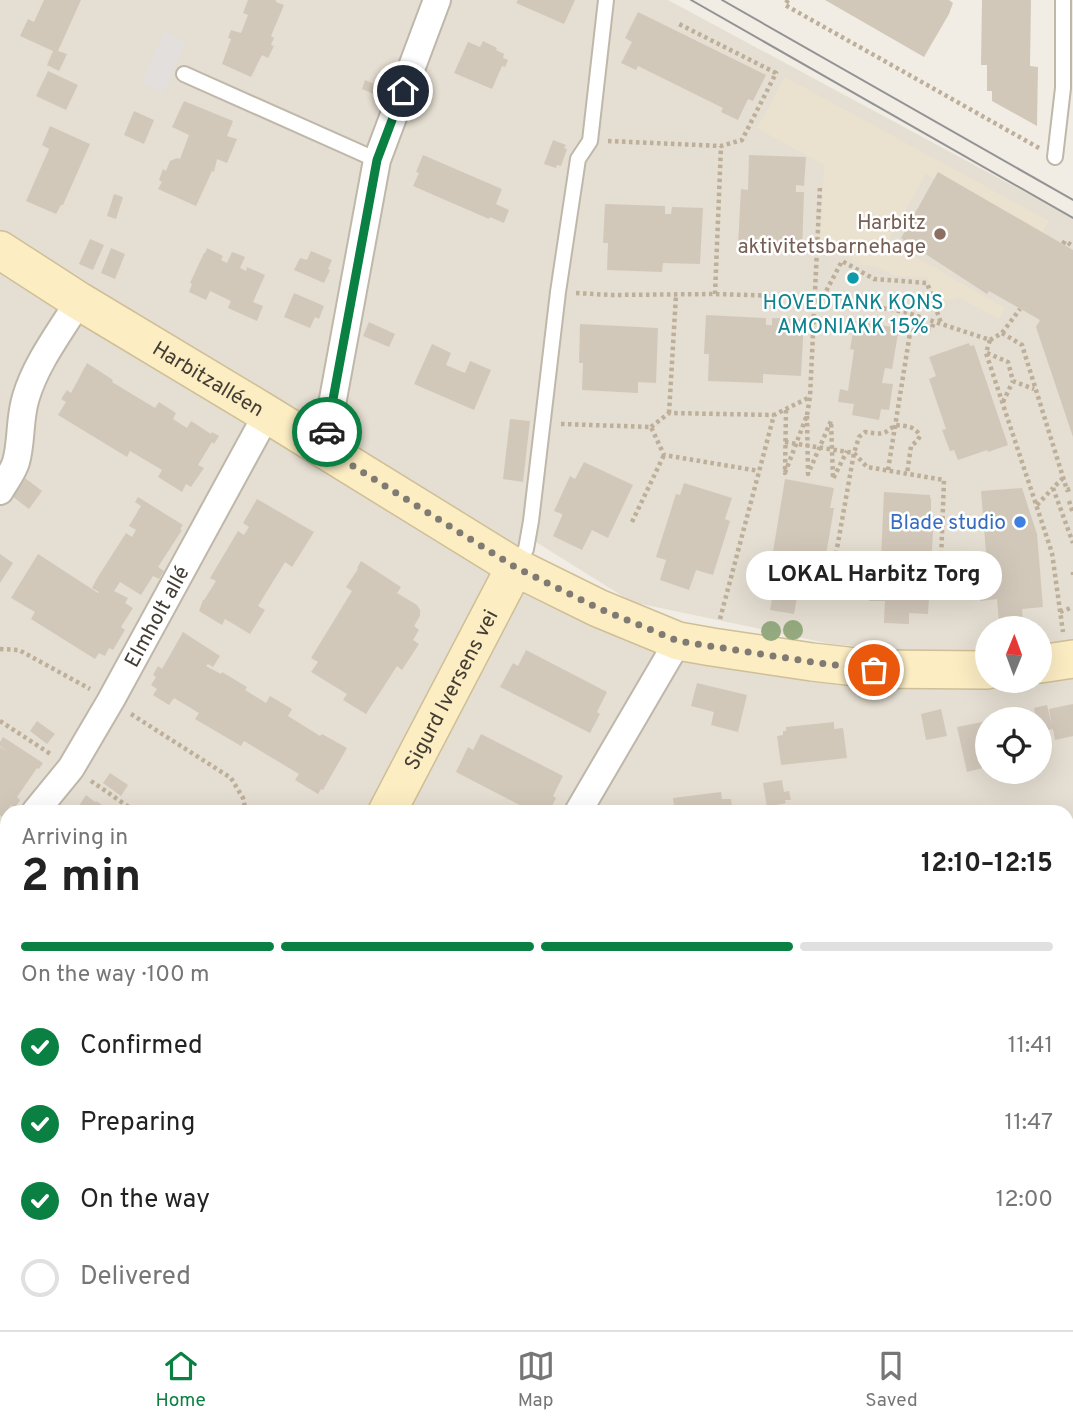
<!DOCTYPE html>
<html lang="en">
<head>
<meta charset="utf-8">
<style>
	:root { --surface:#fff; --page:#f6f6f6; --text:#222; --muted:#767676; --line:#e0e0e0; --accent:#0b8043 }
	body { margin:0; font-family:Overpass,sans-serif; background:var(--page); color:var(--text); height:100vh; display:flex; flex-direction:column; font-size:26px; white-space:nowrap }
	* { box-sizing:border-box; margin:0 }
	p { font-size:23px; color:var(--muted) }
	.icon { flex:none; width:38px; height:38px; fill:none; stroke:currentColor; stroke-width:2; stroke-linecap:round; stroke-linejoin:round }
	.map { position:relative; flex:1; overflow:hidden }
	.drawer { position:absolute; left:0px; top:805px; width:1074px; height:525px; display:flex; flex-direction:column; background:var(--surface); border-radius:21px 21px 0 0; box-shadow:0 7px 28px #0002 }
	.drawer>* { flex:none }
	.needle { width:46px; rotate:1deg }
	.fabs { position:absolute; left:975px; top:616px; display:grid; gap:14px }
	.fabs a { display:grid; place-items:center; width:77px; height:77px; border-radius:50%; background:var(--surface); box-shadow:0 7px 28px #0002; font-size:35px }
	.pin { position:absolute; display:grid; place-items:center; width:60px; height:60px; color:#fff; margin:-30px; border:4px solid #fff; border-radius:50%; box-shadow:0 2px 7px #0007 }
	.courier { position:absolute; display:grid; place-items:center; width:70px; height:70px; margin:-35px; border:5px solid #0b8043; border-radius:50%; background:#fff; color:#222; box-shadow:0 2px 9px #0007 }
	.bubble { position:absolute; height:49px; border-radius:24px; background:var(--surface); box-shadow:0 7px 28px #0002; font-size:23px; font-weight:700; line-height:49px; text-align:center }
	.summary em { font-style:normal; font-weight:700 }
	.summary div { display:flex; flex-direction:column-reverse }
	.summary { display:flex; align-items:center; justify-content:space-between; height:119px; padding:0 21px }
	h1 { font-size:46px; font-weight:700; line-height:52px }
	.bar { display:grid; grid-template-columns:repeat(4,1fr); gap:10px 7px; align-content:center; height:84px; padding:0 21px }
	.bar i { height:9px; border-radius:5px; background:var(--line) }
	.bar .current { background:var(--accent) }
	.bar p { grid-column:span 4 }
	ol { padding:0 21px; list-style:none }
	li { display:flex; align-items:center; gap:21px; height:77px }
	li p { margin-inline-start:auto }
	li .icon { padding:7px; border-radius:50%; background:var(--accent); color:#fff; stroke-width:4 }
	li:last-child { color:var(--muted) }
	li i { width:38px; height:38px; border:4px solid var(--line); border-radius:50% }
	.dock { display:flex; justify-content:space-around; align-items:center; height:98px; border-top:2px solid var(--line); background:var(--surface); font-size:19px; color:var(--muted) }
	.dock a { display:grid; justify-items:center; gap:4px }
	.dock .current { color:var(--accent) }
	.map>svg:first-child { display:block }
</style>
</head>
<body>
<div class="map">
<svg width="1073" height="1330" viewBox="0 0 1073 1330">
	<rect width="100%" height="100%" fill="#f1ede4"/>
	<path fill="#e5ded2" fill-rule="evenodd" d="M0,0H668L1073,218V640L1040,646V628H987V655L980,656L831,644L632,602L528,537L515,567L676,650L987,681H1040L1073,660V967H1068V812H7V1241L0,1248ZM987,719H1040V772H987Z
		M1073,1151V1330H689L717,1323H1068V1153Z"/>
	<path fill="#eae1ce" d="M785,77L1049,221L1039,238L926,174L888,241L1005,308L999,319L958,297L948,301L937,300L928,278L897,276L877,267L861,265L820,238L824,165L757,128Z"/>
	<path fill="#cde4ae" d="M436,1323H717L689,1330H422Z"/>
	<path fill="#e2dfdc" d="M164,32L186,41L164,93L141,83Z"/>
	<path fill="#d2c8ba" d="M44,0H81L58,51L67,54L59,71L47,65L53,51L20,36L28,19L34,22Z
		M248,0H276V2L284,5L271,36L274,38L271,45L274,46L268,58L262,55L251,77L222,64L231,39L228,38L231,30L241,33L248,15L243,13Z
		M518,0H575L564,24L516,3Z
		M825,0H949L953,3L949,14L924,57Z
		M982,0H1031L1030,66L1038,67L1037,126L992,101V91H987V65H981Z
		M638,12L766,75L753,101L748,99L738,120L721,112L723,108L638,66L636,70L621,63L632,42L625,38Z
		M483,41L497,48L496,50L504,54L503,58L508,60L505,67L502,66L492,89L454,73L468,42L480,47Z
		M48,71L78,85L66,110L36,96Z
		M365,80L384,88L381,97L362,89Z
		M184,101L233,121L227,136L237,139L227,163L217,159L214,172L212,171L196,206L158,189L162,182L159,180L163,169L166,171L170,161L177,158L180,159L189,135L172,127Z
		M134,111L154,120L144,144L124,135Z
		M50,126L90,144L63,205H61L56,214L26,201L49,149L42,145Z
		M553,140L566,145L564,148L567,149L561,166L557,165L556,168L544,164Z
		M423,155L502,189L496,204L509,210L504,223L490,217L489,219L413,186L419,173L416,172Z
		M749,155L806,157L804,186L796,185V192H804L802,252L763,250V246L738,245L741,189L748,190Z
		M938,172L1073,250V437L1036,327L1040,320L989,291L987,294L901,238Z
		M114,194L123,197L116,219L107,216Z
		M605,204L665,206V214H671L672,207L703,208L700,264L663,263L662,272L607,270L608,243H603Z
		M90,239L104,245L93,270L79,264Z
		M111,248L125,254L115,279L101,273Z
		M207,248L223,256L221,260L227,263L232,252L238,254L245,257L240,268L246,271L247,267L265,275L253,302L263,306L257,321L228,308L231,301L210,291L206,300L189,292L192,284L190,283L204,253H205Z
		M311,251L332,260L328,269L330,270L324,283L294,270L300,258L307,260Z
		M294,293L324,306L319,319L315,317L310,328L284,317Z
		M706,315L766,318V325H772V318L804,319L801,376L763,374V383L708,381L709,354H704Z
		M855,321L899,328L892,369L885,368L882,383L893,384L889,410L881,409L879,420L852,415L854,404L838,402L840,389L848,391L854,350L850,349Z
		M369,322L395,334L389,347L363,336Z
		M580,324L658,328L656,383L638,382V393L582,390L583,363H579Z
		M969,343L970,346L974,345L1008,445L988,452L987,450L958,460L954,450L950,451L942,430L946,429L929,379L936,376L929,357Z
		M432,344L451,353L446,365L465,373L470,361L491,370L474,410L414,384Z
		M87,363L113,380L112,382L155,408L159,402L176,413L173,419L187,428L191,421L211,434L212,432L219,436L214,444L212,442L198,465L204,468L191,487L186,484L182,492L158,477L162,470L130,451L127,457L58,415L66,402L61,399L67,390L71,393Z
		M510,419L530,421L523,482L503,479Z
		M584,462L633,485L608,538L592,530L582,550L553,536L562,516V514L554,511L570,476L575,479Z
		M25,478L42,491L29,509L12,496L17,482L20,484Z
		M785,479L834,488L830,508H834L819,596L798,592L794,614L770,610L774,588L763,586L767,563L771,564Z
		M684,483L732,498L725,519L730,521L713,575L696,570L689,590L660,580L666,560L656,557L676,494L680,495Z
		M1022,488L1037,534L1043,607L1022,609L1023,620L999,622L997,599L980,601L979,579L988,577L981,491Z
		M884,492L930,495V498H931V516H934L928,614L909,613V624L884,623L885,601H869L870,590H875V578L880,579Z
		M138,497L183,525L180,529L182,530L158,567L164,571L159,579L153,576L141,595L120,582L114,591L128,598L125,603L133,608L121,627L125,630L113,650L109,648L105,656L99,653L95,659L31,619L35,612L11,598L38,554L98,593L99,592L92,588L96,580L126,533L132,537L136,530L129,526L141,506L135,502Z
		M257,499L314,532L292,567L285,562L258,606L265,610L250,634L225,619L222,625L199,611L203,600H204L216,581L210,578L238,531L244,535L249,527L243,523Z
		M0,554L13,563L0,583Z
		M361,561L401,587L397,593L417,605L420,610V616L414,626L419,630L413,640L419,644L402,670L397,666L366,714L343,700L347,694L311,672L318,662L311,658L352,591L346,587L358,569L357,568Z
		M183,632L220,656L213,667L208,664L206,666L221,674L222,672L247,687L245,690L266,703L270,696L292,709L288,716L320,736L322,734L347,748L323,790L321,789L318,794L295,780L299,774L244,741L241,746L195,719L199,713L174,698L169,705L153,695L157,689L151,685L156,677L153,675L158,666L162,669Z
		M526,650L607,692L597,712L600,714L590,733L500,687L513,663L518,666Z
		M697,683L747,695L738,732L711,725L714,712L691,706Z
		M1073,704V736L1055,740L1053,729L1040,732V719H1036L1034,708L1047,705L1052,726L1049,709Z
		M941,709L947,736L926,740L921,714Z
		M1018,714L1019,719H1000V718Z
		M37,721L55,734L47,744L30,731Z
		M987,721V767L967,772L957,727Z
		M834,722V729L843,728L847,758L781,765L777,736L783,735V731H786V727Z
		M481,734L563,776L553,796L556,798L549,812H533L456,772L468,747L473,750Z
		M3,737L43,763L39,769L37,768L17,797L20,800L15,808L11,805L2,817L0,815V747L7,751L0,746V742Z
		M110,773L128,785L121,796L103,783Z
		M782,780L784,792L789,791L791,800H785L786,803L767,807L763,783Z
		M721,792L722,799H731L733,812H666L665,806L674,805L673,798Z
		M86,795L95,802L96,801L113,812H75Z
		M861,805V812H838V806Z
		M802,807L803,812H780V809Z
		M1073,890V935L1068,932V901Z
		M7,892V949L0,942V900Z
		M0,954L7,961L6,975L7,976V1053L0,1047Z
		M7,1140V1202L0,1197V1148Z
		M1073,1187V1245L1068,1242V1197Z
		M1068,1274L1073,1275V1286L1068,1296Z
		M776,1323H842L843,1326L827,1328L826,1330H775Z
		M875,1323H895L891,1330H887Z
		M994,1323H1041L1037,1330H990Z"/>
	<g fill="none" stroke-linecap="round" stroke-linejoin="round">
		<defs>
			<path id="lane" d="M184,74L377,160
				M1055,157L1063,88V0
				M516,565L526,549L531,521L558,292L578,159L590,141L606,0
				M1068,1011L1073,1010
				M31,1330L39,1323"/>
			<g id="street">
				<path d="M324,448L377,160L437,0"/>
				<path d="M0,491C5,482 13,472 16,462C22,441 19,419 26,397C36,363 60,332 79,301"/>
				<path id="s1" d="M35,812L71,768L111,700L267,414"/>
				<path d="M578,812L678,641"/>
				<path d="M0,853L7,845"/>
				<path d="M1070,1330L1073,1325"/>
			</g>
			<g id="secondary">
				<path id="s2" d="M0,250L79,301L267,414L515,567L598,608L678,641L712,647L812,662L874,669L987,670"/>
				<path d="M1040,664L1073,659"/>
				<path id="s3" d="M387,812L515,567"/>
				<path d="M0,1286L7,1279"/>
			</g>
		</defs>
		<use href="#lane" stroke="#bfb7aa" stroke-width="18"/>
		<use href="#street" stroke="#bfb7aa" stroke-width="30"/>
		<use href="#secondary" stroke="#cfbf96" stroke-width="40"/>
		<path stroke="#bdaf99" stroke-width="4.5" stroke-dasharray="3.5 3.5" stroke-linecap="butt" d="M788,0L785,5L1039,148
			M608,141L721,146L742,140L776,73L677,23
			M1063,244L1065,241L1073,246
			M576,293L611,295L715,294L815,297L905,312L990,340L986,353L1052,553L1063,632
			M715,294L721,146
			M823,297L842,261L874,279L927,283L941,323
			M1002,333L1022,345L1067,490L1073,488
			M990,340L1002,333L1020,309
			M987,353L1008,362L1013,381L1034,389
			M1003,402L1013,381
			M786,410L785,473L807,415L808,474L831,421L833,479L847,451
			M669,413L676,295
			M807,415L810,397L820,186
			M561,424L651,427L664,455L759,471
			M651,427L669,413L774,415
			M785,442L854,453L867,467L944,480L941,560
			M888,470L911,327L931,330L934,322
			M1063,478L1053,488L1073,543
			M1069,501L1073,513
			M1037,505L1053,488
			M632,522L664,455
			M836,554L854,453L859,437L865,432C880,434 883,436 895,425C906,426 915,426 920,436L917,441L911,446L907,474
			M1073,572V575
			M1060,612L1073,607
			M720,619L774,415L810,397
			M0,649L19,650L90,689
			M131,714L231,778L243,798L246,812
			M0,721L52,755
			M91,781L136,812
			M0,1094L7,1101
			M0,1119L7,1111"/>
		<use href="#lane" stroke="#fff" stroke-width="14"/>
		<use href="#street" stroke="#fff" stroke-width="26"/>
		<use href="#secondary" stroke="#fcedc3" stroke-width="37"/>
		<path stroke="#939393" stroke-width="2" d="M691,0L1073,218
			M722,0L1073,200"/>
		<path stroke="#939393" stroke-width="5" stroke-dasharray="9 9" stroke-linecap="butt" d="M1068,1063H1073
			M1068,1081H1073
			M1068,1119L1073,1118
			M165,1330L177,1323
			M200,1330L213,1323
			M352,1330L365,1323"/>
	</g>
	<g fill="#94a97e">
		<circle cx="793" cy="630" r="10"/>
		<circle cx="771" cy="631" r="10"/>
	</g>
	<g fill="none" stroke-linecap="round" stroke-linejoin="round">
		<path stroke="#807b72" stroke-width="7" stroke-dasharray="0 12.6" d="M327,432L324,448L515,567L598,608L678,641L812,662L874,670"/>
		<path stroke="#0b8043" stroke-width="9" d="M327,432L377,160L403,91"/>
	</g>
	<circle fill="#8d6e63" stroke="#fff" stroke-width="2.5" cx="940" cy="234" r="7"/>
	<circle fill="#0f9aa8" stroke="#fff" stroke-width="2.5" cx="853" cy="278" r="7"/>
	<circle fill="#3f7fe0" stroke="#fff" stroke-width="2.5" cx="1020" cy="522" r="7"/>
	<g text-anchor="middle" stroke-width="5" stroke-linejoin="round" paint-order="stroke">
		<g font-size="21" fill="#785e54" stroke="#fff" text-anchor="end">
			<text x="926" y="229">Harbitz<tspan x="926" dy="24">aktivitetsbarnehage</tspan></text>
		</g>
		<g font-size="21" fill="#0d838f" stroke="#fff">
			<text x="853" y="309">HOVEDTANK KONS<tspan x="853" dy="24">AMONIAKK 15%</tspan></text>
		</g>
		<g font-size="21" fill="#433d34" stroke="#fff">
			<text dy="7" stroke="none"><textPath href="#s2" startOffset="245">Harbitzalléen</textPath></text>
			<text dy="7" stroke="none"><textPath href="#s1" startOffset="231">Elmholt allé</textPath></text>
			<text dy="7" stroke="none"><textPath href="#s3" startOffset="138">Sigurd Iversens vei</textPath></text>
		</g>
		<g font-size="21" fill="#366cbe" stroke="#fff" text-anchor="end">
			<text x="1006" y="529">Blade studio</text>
		</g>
	</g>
</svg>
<div class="fabs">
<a><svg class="needle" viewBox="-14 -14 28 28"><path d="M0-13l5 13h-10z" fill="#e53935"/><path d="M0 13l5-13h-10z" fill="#767676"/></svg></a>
<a><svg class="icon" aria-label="locate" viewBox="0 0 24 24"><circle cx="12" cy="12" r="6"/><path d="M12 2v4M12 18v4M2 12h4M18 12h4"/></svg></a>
</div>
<div class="pin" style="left:874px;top:670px;background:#ea580c"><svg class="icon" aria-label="bag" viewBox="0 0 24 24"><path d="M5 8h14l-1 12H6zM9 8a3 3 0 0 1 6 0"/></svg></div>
<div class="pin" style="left:403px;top:91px;background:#1f2937"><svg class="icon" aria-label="home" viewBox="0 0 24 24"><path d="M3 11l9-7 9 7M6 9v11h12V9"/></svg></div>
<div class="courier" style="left:327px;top:432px"><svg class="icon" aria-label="car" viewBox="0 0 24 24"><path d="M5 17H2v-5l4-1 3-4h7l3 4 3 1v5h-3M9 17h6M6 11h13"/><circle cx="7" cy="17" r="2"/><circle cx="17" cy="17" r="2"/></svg></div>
<div class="bubble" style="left:746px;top:551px;width:256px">LOKAL Harbitz Torg</div>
<section class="drawer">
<div class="summary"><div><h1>2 min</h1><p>Arriving in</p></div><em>12:10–12:15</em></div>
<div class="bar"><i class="current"></i><i class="current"></i><i class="current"></i><i></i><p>On the way · 100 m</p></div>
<ol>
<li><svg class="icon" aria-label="check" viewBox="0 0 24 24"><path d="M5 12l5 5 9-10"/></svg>Confirmed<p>11:41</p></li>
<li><svg class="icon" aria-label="check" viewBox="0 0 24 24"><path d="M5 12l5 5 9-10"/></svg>Preparing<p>11:47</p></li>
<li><svg class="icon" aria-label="check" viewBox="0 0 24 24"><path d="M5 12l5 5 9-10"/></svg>On the way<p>12:00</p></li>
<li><i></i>Delivered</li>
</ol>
</section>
</div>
<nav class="dock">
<a class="current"><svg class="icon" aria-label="home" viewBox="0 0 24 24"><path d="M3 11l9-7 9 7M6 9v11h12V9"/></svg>Home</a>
<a><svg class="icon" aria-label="map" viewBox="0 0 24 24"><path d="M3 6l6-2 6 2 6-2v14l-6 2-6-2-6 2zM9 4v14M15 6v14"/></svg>Map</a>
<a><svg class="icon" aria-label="saved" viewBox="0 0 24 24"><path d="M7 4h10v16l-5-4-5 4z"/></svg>Saved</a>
</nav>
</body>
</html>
